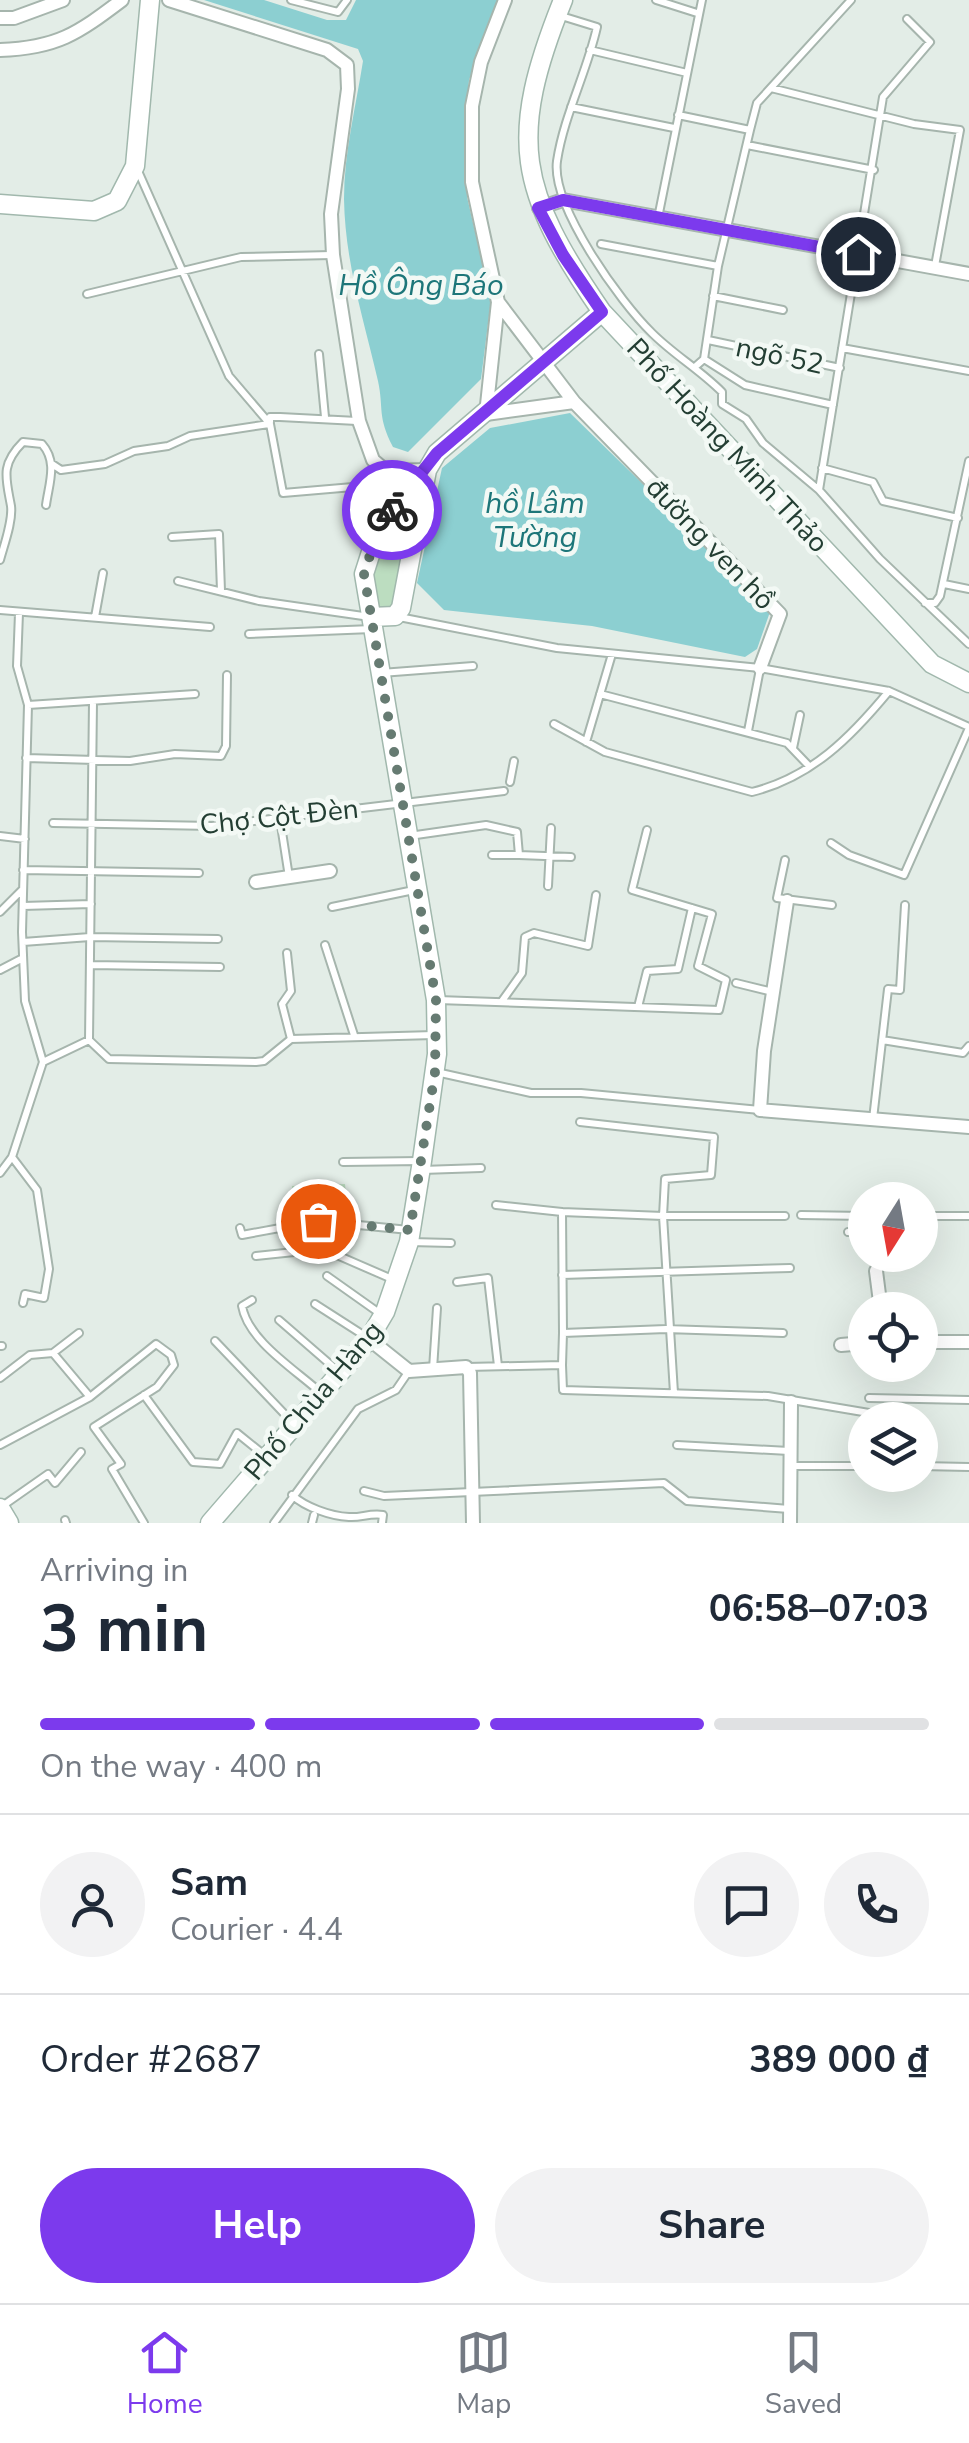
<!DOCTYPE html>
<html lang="en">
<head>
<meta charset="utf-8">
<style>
	:root { --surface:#fff; --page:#f2f2f3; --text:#1f2937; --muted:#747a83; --line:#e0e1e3; --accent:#7c3aed }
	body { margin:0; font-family:"Nunito Sans",sans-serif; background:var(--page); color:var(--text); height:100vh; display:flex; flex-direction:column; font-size:38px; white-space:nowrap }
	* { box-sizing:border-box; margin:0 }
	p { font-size:32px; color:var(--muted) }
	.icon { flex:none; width:55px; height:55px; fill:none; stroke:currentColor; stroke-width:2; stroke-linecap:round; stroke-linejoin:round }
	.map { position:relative; height:1523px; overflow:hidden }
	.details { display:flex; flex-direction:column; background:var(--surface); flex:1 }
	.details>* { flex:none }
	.needle { width:65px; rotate:191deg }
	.tools { position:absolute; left:848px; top:1182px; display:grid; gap:20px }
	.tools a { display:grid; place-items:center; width:90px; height:90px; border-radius:50%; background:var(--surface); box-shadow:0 10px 40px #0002; font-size:50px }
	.pin { position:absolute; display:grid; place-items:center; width:85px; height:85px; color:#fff; margin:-42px; border:5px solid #fff; border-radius:50%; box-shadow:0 2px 10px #0007 }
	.courier { position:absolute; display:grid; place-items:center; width:100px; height:100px; margin:-50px; border:8px solid #7c3aed; border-radius:50%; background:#fff; color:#222; box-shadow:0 2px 12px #0007 }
	.headline em { font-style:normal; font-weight:700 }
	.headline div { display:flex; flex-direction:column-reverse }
	.headline { display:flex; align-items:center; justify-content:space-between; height:170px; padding:0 40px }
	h1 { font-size:65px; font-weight:700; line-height:75px }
	.bar { display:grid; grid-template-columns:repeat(4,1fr); gap:15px 10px; align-content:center; height:120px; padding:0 40px }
	.bar i { height:12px; border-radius:8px; background:var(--line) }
	.bar .on { background:var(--accent) }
	.bar p { grid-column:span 4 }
	.line { display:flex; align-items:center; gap:25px; padding:0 40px; border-top:2px solid var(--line) }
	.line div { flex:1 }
	.round { display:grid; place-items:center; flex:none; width:105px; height:105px; border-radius:52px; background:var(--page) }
	.action { display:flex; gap:20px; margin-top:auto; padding:20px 40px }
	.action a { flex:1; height:115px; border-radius:60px; background:var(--accent); color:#fff; font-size:40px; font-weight:700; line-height:115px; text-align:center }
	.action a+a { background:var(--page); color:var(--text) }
	.menu { display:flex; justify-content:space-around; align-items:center; height:140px; border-top:2px solid var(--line); background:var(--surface); font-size:28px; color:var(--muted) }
	.menu a { display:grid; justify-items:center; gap:5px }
	.menu .on { color:var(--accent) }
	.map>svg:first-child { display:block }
</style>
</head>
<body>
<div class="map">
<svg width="969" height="1523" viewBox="0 0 969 1523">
	<rect width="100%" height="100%" fill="#e3ede7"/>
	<path fill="#bcddc0" d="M413,495L419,501L403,542L397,599L388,608L377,607C361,566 390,527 413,495Z
		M345,1184L348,1214L294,1217L292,1186Z"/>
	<path fill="#8ccfd1" d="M204,0H264L327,20H346L356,0H500L469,80L466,119L467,197L491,300L481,379L408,452L393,447C377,416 384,409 378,381C364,320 345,263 344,199C344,153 356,106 363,61L358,49Z
		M570,413L771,609L757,649L745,657L592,626L444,610L417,583L442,468L490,428Z"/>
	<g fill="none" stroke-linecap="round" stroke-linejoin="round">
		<defs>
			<path id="lane" d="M291,0L338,12L347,0
				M656,0L697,13
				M558,15L597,27C587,72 564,115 557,161C551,206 620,302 652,333C674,355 699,369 722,392V404L746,419L763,443L819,490L880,559L969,644
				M590,50L687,73
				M771,88L914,124L960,130L935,266
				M571,107L674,128
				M678,115L750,130L718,266L704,359L696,366
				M750,130L757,103L851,0
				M747,145L874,170
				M138,171L229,376L270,424L283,493L353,487
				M658,218L702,0
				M601,244L718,266
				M87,294L241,257L332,255
				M713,296L783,310
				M708,340L840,368
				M842,348L969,371
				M319,354L325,417
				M704,359L745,385L833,405
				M270,422V417H280L357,421
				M52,464L61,470L105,464L134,451L168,446L190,436L269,424
				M822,468L873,482L883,501L958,518
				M819,490L883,97L930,42L907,19
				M172,537L219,534L221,591
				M0,560C4,545 13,521 11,506C6,478 0,465 23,442L42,444C58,462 49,483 46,505
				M178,581L259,601L370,617
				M944,584L969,589
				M925,603H935L940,596L969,461
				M0,610L210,627
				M19,613L17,666L28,705
				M95,617L103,573
				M399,617L557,648L760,668L889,691L969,727
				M249,634L372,629
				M381,673L473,666
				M600,694L787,743L809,766
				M554,724L605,752L752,792C812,777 851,737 889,691
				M748,731L760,669
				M586,742L612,654
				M793,748L800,715
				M26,758L130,761L175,754L221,756L226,746L227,675
				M510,782L514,761
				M280,819L289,877
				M53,823L212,826L504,791
				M0,836L25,839
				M409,836L486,825L517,832L519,855L571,857
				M831,843L849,855L904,875L969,728
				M492,855H519
				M785,860L777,898L832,905
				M23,870L199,873
				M548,886L551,828
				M23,906L91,904
				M332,907L414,890
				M0,912L22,890
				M23,942L90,937L218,939
				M325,945L354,1035
				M287,953L291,991L282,1004L291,1039
				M91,965L220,967
				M0,970L23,958
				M736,983L773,992
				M438,1000L719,1010L726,980L698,966L712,914L632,890L647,830
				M502,1001L522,973L525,937L534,933L588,946L596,895
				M638,1007L647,971L678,969L692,908
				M89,1040L109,1059L256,1062L264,1061L291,1039L434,1035
				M882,1040L963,1053L969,1046
				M43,1062L89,1040L93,702
				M436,1072L531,1093H581L760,1110
				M873,1119L888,989L900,990L905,905
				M580,1122L714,1137L711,1175L665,1179L663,1216L562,1212L563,1333L666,1329L783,1333
				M12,1157L37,1190L49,1269L44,1298L25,1294L23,1303
				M343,1162L421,1161
				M422,1170L481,1168
				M0,1173L12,1157L43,1062L25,1001L22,932L28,705L195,694
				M496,1205L562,1212
				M801,1215L865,1216
				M920,1216H969
				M240,1228L242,1235L318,1221L409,1230
				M848,1232L865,1231
				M410,1242L451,1243
				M874,1255L876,1270
				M256,1256L323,1249L392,1279
				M562,1275L790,1268
				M327,1276L382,1315
				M457,1282L488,1278L498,1366
				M252,1300L242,1306C248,1341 296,1370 321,1393
				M315,1304L368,1338
				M279,1320L339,1372
				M215,1341L294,1424
				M0,1346H2
				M53,1353L90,1397
				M562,1365L563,1390L768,1396L869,1413
				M467,1367L562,1365L563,1333
				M433,1369L437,1308
				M0,1378L30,1355L53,1353L79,1333
				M674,1393L663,1216H785
				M144,1395L193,1462L220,1464L237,1433L263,1454
				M869,1398L969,1400
				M0,1445L90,1397L156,1344L171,1355L174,1365L157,1387L94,1427L121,1464L112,1469L144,1523
				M677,1445L789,1451
				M791,1466H865
				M920,1466L969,1467
				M364,1491L384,1496L664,1483L687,1501L789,1509
				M292,1495C305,1507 330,1516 349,1517C361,1518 369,1513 383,1515L382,1523
				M1,1507L48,1474L55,1483L81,1452
				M65,1520L66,1523
				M274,1523L358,1409L396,1390L409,1371
				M312,1523L314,1515"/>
			<path id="street" d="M169,0L327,50L347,65L348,89L331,214L333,255L359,421L373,460L386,471L427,470
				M505,0L481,62L472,106V182L498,302L486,414L574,402L780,614L760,668
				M0,18H14L63,0
				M0,50C57,48 77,34 122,0
				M539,208L563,200L969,274
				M498,302L574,402
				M256,882L330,871
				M787,901L764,1051L760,1110L969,1127
				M876,1271L881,1310
				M369,1339L409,1371L466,1367L470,1373L473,1523
				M920,1342H969
				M841,1345L865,1343
				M790,1523L791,1402"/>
			<path id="secondary" d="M563,0C507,139 518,190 602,312L932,664L969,683
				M0,204L94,211L117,201L135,166L150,0
				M371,617L395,616L401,608L427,470L437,453L602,312
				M0,1508L9,1523
				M210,1523L369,1339L385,1312L409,1242L422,1161L437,1054L436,1000L364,574L378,530L427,470"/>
		</defs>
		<use href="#lane" stroke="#a6b5ad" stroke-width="10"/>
		<use href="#street" stroke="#a6b5ad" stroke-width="16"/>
		<use href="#secondary" stroke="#a1b8ad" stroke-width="21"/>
		<use href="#lane" stroke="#fff" stroke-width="6"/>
		<use href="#street" stroke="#fff" stroke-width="12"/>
		<use href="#secondary" stroke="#fff" stroke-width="18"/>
	</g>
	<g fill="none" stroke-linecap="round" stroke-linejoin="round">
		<path stroke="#667b72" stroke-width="10" stroke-dasharray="0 18" d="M318,1221L410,1230L435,1072L436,1000L364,574L378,530L392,510"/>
		<path stroke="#7c3aed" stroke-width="12" d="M392,510L437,453L602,312L563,255L538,208L563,200L858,254"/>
	</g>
	<g text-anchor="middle" stroke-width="9" stroke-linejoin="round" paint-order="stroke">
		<g font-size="28" fill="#233e33" stroke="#f3f9f5">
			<text transform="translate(780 355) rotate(12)" y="10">ngõ 52</text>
			<text transform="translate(728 445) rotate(47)" y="10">Phố Hoàng Minh Thảo</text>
			<text transform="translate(711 543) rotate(46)" y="10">đường ven hồ</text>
			<text transform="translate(279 816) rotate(-6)" y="10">Chợ Cột Đèn</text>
			<text transform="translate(313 1400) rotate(-50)" y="10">Phố Chùa Hàng</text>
		</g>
		<g font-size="30" font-style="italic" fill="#1d7679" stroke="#f3f9f5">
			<text x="421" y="295">Hồ Ông Báo</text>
			<text x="535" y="513">hồ Lâm<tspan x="535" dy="34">Tường</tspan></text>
		</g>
	</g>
</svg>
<div class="tools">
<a><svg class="needle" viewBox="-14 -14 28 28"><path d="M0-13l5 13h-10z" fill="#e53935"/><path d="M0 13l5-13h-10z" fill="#747a83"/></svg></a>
<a><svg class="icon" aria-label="locate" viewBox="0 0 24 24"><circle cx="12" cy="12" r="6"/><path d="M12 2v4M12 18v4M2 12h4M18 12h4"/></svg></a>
<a><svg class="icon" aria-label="layers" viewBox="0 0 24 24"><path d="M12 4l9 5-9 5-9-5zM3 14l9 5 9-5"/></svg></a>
</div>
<div class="pin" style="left:318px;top:1221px;background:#ea580c"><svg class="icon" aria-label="bag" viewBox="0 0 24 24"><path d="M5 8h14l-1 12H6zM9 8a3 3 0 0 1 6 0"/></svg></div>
<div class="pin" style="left:858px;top:254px;background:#1f2937"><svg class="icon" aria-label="home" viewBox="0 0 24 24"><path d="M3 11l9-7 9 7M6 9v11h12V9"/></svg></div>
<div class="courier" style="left:392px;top:510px"><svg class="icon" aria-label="bike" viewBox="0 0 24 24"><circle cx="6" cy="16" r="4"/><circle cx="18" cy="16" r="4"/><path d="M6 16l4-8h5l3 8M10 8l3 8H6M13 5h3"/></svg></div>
</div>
<section class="details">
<div class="headline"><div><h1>3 min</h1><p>Arriving in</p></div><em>06:58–07:03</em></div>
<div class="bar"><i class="on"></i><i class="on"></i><i class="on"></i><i></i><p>On the way · 400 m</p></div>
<div class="line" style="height:180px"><a class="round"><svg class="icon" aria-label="person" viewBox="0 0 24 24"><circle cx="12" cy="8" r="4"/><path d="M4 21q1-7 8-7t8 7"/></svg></a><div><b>Sam</b><p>Courier · 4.4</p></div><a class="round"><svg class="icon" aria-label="chat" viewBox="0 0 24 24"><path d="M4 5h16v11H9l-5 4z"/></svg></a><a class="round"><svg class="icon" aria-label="phone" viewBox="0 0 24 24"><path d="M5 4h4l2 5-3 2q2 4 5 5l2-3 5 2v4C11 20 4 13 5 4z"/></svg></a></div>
<div class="line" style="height:130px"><div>Order #2687</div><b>389 000 ₫</b></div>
<div class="action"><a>Help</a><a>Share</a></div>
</section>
<nav class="menu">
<a class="on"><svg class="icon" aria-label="home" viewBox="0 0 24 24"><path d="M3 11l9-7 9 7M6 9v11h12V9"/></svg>Home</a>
<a><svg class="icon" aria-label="map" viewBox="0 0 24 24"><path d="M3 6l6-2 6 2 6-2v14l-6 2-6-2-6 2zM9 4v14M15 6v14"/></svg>Map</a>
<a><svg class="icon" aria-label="saved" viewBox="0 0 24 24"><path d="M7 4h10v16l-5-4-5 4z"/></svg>Saved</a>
</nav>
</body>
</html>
